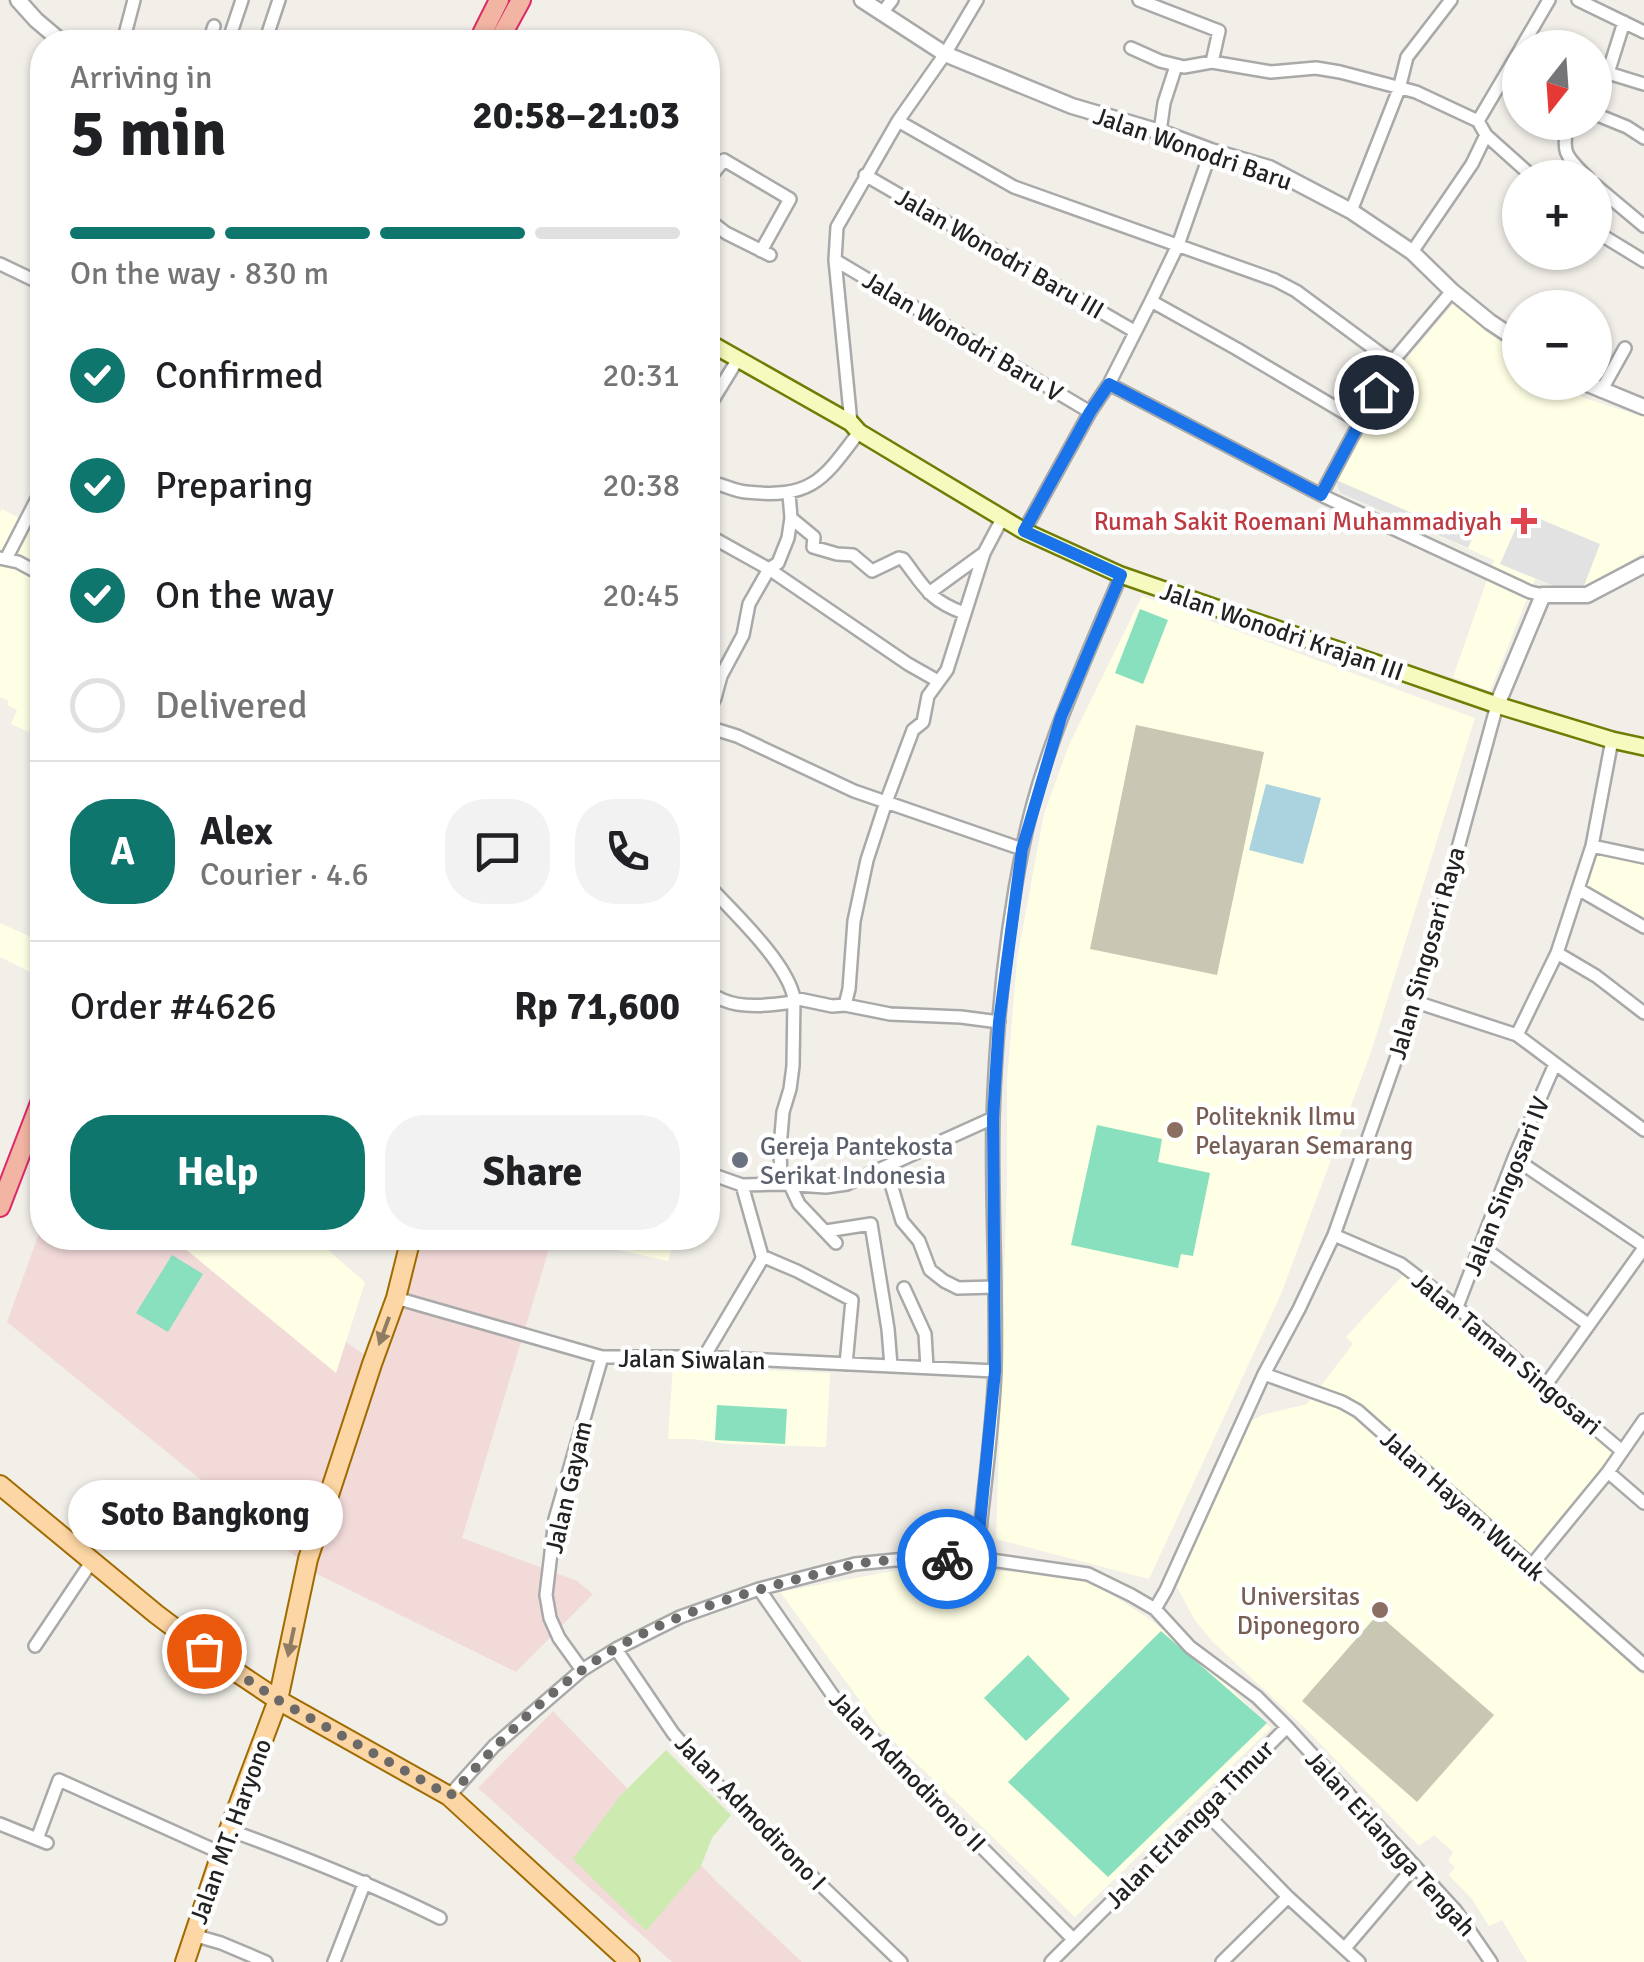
<!DOCTYPE html>
<html lang="en">
<head>
<meta charset="utf-8">
<style>
	:root { --surface:#fff; --page:#f2f2f2; --text:#202124; --muted:#757577; --line:#e0e0e0; --accent:#0f766e }
	body { margin:0; font-family:Signika,sans-serif; background:var(--page); color:var(--text); height:100vh; display:flex; flex-direction:column; font-size:38px; white-space:nowrap }
	* { box-sizing:border-box; margin:0 }
	p { font-size:32px; color:var(--muted) }
	.icon { flex:none; width:55px; height:55px; fill:none; stroke:currentColor; stroke-width:2; stroke-linecap:round; stroke-linejoin:round }
	.map { position:relative; flex:1; overflow:hidden }
	.details { position:absolute; left:30px; top:30px; width:690px; height:1220px; display:flex; flex-direction:column; background:var(--surface); border-radius:40px; box-shadow:0 2px 8px #0004 }
	.details>* { flex:none }
	.needle { width:65px; rotate:197deg }
	.buttons { position:absolute; left:1502px; top:30px; display:grid; gap:20px }
	.buttons a { display:grid; place-items:center; width:110px; height:110px; border-radius:50%; background:var(--surface); box-shadow:0 2px 8px #0004; font-size:50px }
	.pin { position:absolute; display:grid; place-items:center; width:85px; height:85px; color:#fff; margin:-42px; border:5px solid #fff; border-radius:50%; box-shadow:0 2px 10px #0007 }
	.courier { position:absolute; display:grid; place-items:center; width:100px; height:100px; margin:-50px; border:8px solid #1a73e8; border-radius:50%; background:#fff; color:#222; box-shadow:0 2px 12px #0007 }
	.bubble { position:absolute; height:70px; border-radius:35px; background:var(--surface); box-shadow:0 2px 8px #0004; font-size:32px; font-weight:700; line-height:70px; text-align:center }
	.head em { font-style:normal; font-weight:700 }
	.head div { display:flex; flex-direction:column-reverse }
	.head { display:flex; align-items:center; justify-content:space-between; height:170px; padding:0 40px }
	h1 { font-size:65px; font-weight:700; line-height:75px }
	.bar { display:grid; grid-template-columns:repeat(4,1fr); gap:15px 10px; align-content:center; height:120px; padding:0 40px }
	.bar i { height:12px; border-radius:8px; background:var(--line) }
	.bar .active { background:var(--accent) }
	.bar p { grid-column:span 4 }
	.line { display:flex; align-items:center; gap:25px; padding:0 40px; border-top:2px solid var(--line) }
	.line div { flex:1 }
	.round { display:grid; place-items:center; flex:none; width:105px; height:105px; border-radius:40px; background:var(--page) }
	ol { padding:0 40px; list-style:none }
	li { display:flex; align-items:center; gap:30px; height:110px }
	li p { margin-inline-start:auto }
	li .icon { padding:10px; border-radius:50%; background:var(--accent); color:#fff; stroke-width:4 }
	li:last-child { color:var(--muted) }
	li i { width:55px; height:55px; border:5px solid var(--line); border-radius:50% }
	.cta { display:flex; gap:20px; margin-top:auto; padding:20px 40px }
	.cta a { flex:1; height:115px; border-radius:40px; background:var(--accent); color:#fff; font-size:40px; font-weight:700; line-height:115px; text-align:center }
	.cta a+a { background:var(--page); color:var(--text) }
	.map>svg:first-child { display:block }
</style>
</head>
<body>
<div class="map">
<svg width="1644" height="1962" viewBox="0 0 1644 1962">
	<rect width="100%" height="100%" fill="#f2efe9"/>
	<path fill="#f2dad9" d="M42,1225V1238H195L375,1362L421,1238L552,1239L462,1538L577,1581L593,1594L516,1672L317,1574L7,1322Z
		M553,1711L717,1882L802,1962H672L478,1788Z"/>
	<path fill="#ffffe5" d="M1454,303L1488,333L1520,355V382L1561,383L1584,398L1644,417V552L1582,591L1556,587L1535,579L1490,691L1453,677L1494,560L1340,493L1336,480L1348,457L1345,451L1403,363Z
		M2,509L27,522L30,517L42,523V572L37,582L42,585V693L36,708L42,697V710L39,709L29,732L11,724L17,710L7,705L9,701L0,697V513Z
		M1142,596L1475,718L1371,1052L1281,1294L1149,1579L996,1539L1007,1180V1080L1017,959L1044,814L1069,745Z
		M1595,849L1644,860V922L1583,890Z
		M0,923L42,942V978L0,957Z
		M172,1238H314L365,1282L336,1373Z
		M565,1238H675L668,1261Z
		M1407,1271L1613,1453L1522,1564L1644,1676V1962H1527L1502,1920L1489,1926L1472,1899L1449,1875L1455,1867L1448,1861L1453,1852L1434,1835L1419,1846L1304,1727L1213,1642L1194,1619L1177,1587L1241,1427L1262,1415L1307,1404L1353,1344L1346,1337Z
		M673,1366L830,1373L826,1447L728,1444L692,1439H668Z
		M915,1567L1081,1575L1151,1620L1226,1684L1271,1728L1075,1917L880,1728L780,1592Z"/>
	<path fill="#c7c7b4" d="M1136,725L1264,752L1217,975L1090,949Z
		M1378,1614L1494,1715L1417,1802L1302,1701Z"/>
	<path fill="#cdebb0" d="M666,1750L731,1815L712,1838L701,1866L646,1931L573,1859L620,1796Z"/>
	<path fill="#88e0be" d="M1140,609L1168,620L1143,684L1115,673Z
		M1097,1125L1162,1139L1158,1162L1210,1173L1193,1256L1181,1254L1178,1268L1071,1245Z
		M172,1255L203,1274L168,1332L136,1313Z
		M717,1405L787,1409L785,1444L715,1440Z
		M1161,1631L1267,1723L1108,1877L1008,1782Z
		M1028,1655L1070,1699L1026,1741L984,1698Z"/>
	<path fill="#e2e2e2" d="M1336,480L1472,539L1468,548L1340,493Z
		M1523,512L1600,544L1582,591L1556,587L1500,564Z"/>
	<path fill="#aad3df" d="M1266,784L1321,798L1303,864L1249,850Z"/>
	<g fill="none" stroke-linecap="round" stroke-linejoin="round">
		<defs>
			<path id="minor" d="M1139,0L1219,31L1212,62
				M1578,0L1644,32
				M882,13L892,0
				M1624,22L1608,73L1644,84
				M123,42L134,0
				M209,42L214,26
				M228,42L242,0
				M265,42L279,0
				M1131,48L1160,61L1184,67L1212,62L1271,72L1316,68L1340,72L1416,92L1478,121L1486,135L1534,178
				M1521,48L1549,0
				M1595,102L1608,73
				M1595,114L1627,127L1644,138
				M898,121L1014,187L1275,280L1296,291L1392,362
				M1478,121L1520,50
				M1568,122C1561,154 1566,156 1588,178
				M1160,132L1164,103L1176,66
				M865,175L1134,331
				M708,180L724,160L790,199L761,251
				M1595,185L1644,226
				M1351,211L1399,89L1407,57L1451,0
				M708,219L726,233L770,255
				M1595,231L1644,261
				M1412,252L1472,164L1486,135
				M835,260L1090,412
				M0,264L42,284
				M1151,301L1237,349L1360,422
				M1109,384L1321,495L1392,362L1452,291
				M1601,391L1625,348
				M708,408L738,359
				M851,423L835,260L837,227L898,121L945,54L977,0
				M708,482C721,483 733,491 746,492C812,499 823,480 859,432
				M789,494L791,518L814,537L813,547L837,554L853,555L872,571L899,558L903,559C924,586 928,600 964,613
				M1321,495L1530,592L1543,595
				M1024,531L1090,412L1109,384L1151,301L1178,245L1211,151
				M708,535L769,569L908,664L938,681
				M0,558L18,562L42,575
				M6,559L42,489
				M929,593L984,553
				M708,712L715,698L721,676L743,635L749,604L769,569L778,563L788,538L791,518
				M708,727L737,736L854,791L1022,849
				M1592,846L1644,857
				M708,885C733,912 787,962 794,998L832,1006L845,1005L890,1014L961,1017L999,1022
				M1578,889L1644,927
				M1557,953L1596,976L1644,1013
				M708,993C713,995 718,998 723,1000C744,1009 772,1005 793,1002
				M1416,1002L1517,1035L1644,1130
				M845,1005L849,989L854,921L867,860L886,802L913,730L923,722L928,696L947,670L984,553L1003,517
				M1517,1035L1557,953L1592,846L1612,740
				M1514,1158L1644,1246
				M886,1167L902,1221L919,1241L930,1270L944,1281L958,1288L994,1287
				M708,1173L742,1185L781,1184L826,1187L847,1184L993,1118
				M781,1184L780,1147L783,1112L790,1089L793,1066L794,998
				M790,1185L799,1204L836,1243
				M826,1231L871,1224L888,1329L891,1366
				M1334,1235L1401,1264L1457,1307L1545,1386L1622,1451
				M1481,1246L1589,1325
				M762,1256L797,1271L852,1300L846,1364
				M904,1288L925,1334L927,1368
				M396,1298L602,1357H704L995,1371
				M1457,1307L1514,1158L1555,1064
				M704,1357L761,1261L762,1256L742,1185
				M1264,1374L1342,1402L1358,1411L1644,1665
				M1545,1386L1644,1248
				M1608,1472L1644,1503
				M977,1558C983,1497 993,1430 995,1369C997,1285 991,1202 993,1118C996,1028 1005,935 1023,846C1042,752 1084,663 1121,575
				M1531,1566L1608,1472L1644,1420
				M759,1589L838,1703L1073,1939
				M1155,1609L1166,1590L1264,1374L1299,1309L1334,1235L1416,1002L1497,705
				M35,1646L92,1561
				M616,1649L673,1733L724,1792L901,1962
				M582,1670L559,1638L550,1618L546,1595L555,1519L602,1357
				M1287,1727L1456,1911L1491,1962
				M449,1796L494,1746L582,1670L616,1649L680,1617L759,1589L855,1564L895,1560L977,1558L1088,1574L1131,1595L1155,1609L1190,1647L1257,1697L1287,1727L1051,1962
				M1204,1811L1288,1897L1359,1962
				M0,1824L47,1843
				M229,1830C301,1856 371,1884 440,1918
				M37,1839L59,1780L221,1853
				M193,1935L221,1943L266,1962
				M1345,1948L1414,1867
				M334,1962L365,1882
				M1222,1962L1288,1897"/>
			<path id="tertiary" d="M18,0L36,20L62,42
				M862,0L945,54L1072,106L1160,132L1211,151L1269,168L1351,211L1412,252L1452,291L1490,322L1520,342
				M1583,382L1644,407
				M1497,705L1543,595H1587L1644,565"/>
			<path id="secondary" d="M708,342L851,423L859,432L1024,531L1121,575L1497,705L1612,740L1644,747"/>
			<path id="primary" d="M0,1485L156,1614L205,1651L278,1700L449,1796L630,1962
				M185,1962L229,1830L278,1700L308,1559L372,1364L396,1298L411,1238"/>
			<path id="trunk" d="M478,42L499,0
				M498,42L521,0
				M0,1207L42,1098"/>
		</defs>
		<use href="#minor" stroke="#a9a9a9" stroke-width="16"/>
		<use href="#tertiary" stroke="#a9a9a9" stroke-width="19"/>
		<use href="#secondary" stroke="#707d05" stroke-width="20"/>
		<use href="#primary" stroke="#a06b00" stroke-width="22"/>
		<use href="#trunk" stroke="#dc2a67" stroke-width="22"/>
		<use href="#minor" stroke="#fff" stroke-width="11"/>
		<use href="#tertiary" stroke="#fff" stroke-width="14"/>
		<use href="#secondary" stroke="#f7fabf" stroke-width="15"/>
		<use href="#primary" stroke="#fcd6a4" stroke-width="18"/>
		<use href="#trunk" stroke="#f2b4a3" stroke-width="18"/>
	</g>
	<defs><path id="oneway-solid" d="M-6-.8H1V-3.2L6.5 0L1 3.2V.8H-6Z" transform="scale(2.5)"/></defs>
	<g fill="#8f7c63">
		<use href="#oneway-solid" transform="translate(384 1331) rotate(110)"/>
		<use href="#oneway-solid" transform="translate(291 1642) rotate(102)"/>
	</g>
	<g fill="none" stroke-linecap="round" stroke-linejoin="round">
		<path stroke="#6b6a68" stroke-width="10" stroke-dasharray="0 18" d="M204,1651L278,1700L450,1796C490,1751 532,1707 581,1671C646,1623 728,1597 805,1577C822,1573 839,1568 856,1564C886,1559 917,1559 947,1559"/>
		<path stroke="#1a73e8" stroke-width="12" d="M947,1559L976,1558L978,1544L995,1371L993,1118L999,1022L1022,849L1061,717L1121,575L1024,531L1090,412L1109,384L1321,495L1376,392"/>
	</g>
	<path fill="#e0444e" stroke="#fff" stroke-width="4" d="M1519 506h10v10h10v10h-10v10h-10v-10h-10v-10h10z"/>
	<g fill="#8d6e63" stroke="#fff" stroke-width="4">
		<circle cx="1175" cy="1130" r="10"/>
		<circle cx="1380" cy="1610" r="10"/>
	</g>
	<circle fill="#6b7280" stroke="#fff" stroke-width="4" cx="740" cy="1160" r="10"/>
	<g text-anchor="middle" stroke-width="9" stroke-linejoin="round" paint-order="stroke">
		<g font-size="25" fill="#222" stroke="#fff">
			<text transform="translate(1193 148) rotate(19)" y="9">Jalan Wonodri Baru</text>
			<text transform="translate(1000 253) rotate(30)" y="9">Jalan Wonodri Baru III</text>
			<text transform="translate(963 336) rotate(31)" y="9">Jalan Wonodri Baru V</text>
			<text transform="translate(1282 631) rotate(19)" y="9">Jalan Wonodri Krajan III</text>
			<text transform="translate(1426 953) rotate(-74)" y="9">Jalan Singosari Raya</text>
			<text transform="translate(1506 1186) rotate(-68)" y="9">Jalan Singosari IV</text>
			<text transform="translate(1507 1353) rotate(40)" y="9">Jalan Taman Singosari</text>
			<text transform="translate(692 1359) rotate(1)" y="9">Jalan Siwalan</text>
			<text transform="translate(568 1487) rotate(-77)" y="9">Jalan Gayam</text>
			<text transform="translate(1463 1505) rotate(42)" y="9">Jalan Hayam Wuruk</text>
			<text transform="translate(908 1771) rotate(46)" y="9">Jalan Admodirono II</text>
			<text transform="translate(751 1812) rotate(46)" y="9">Jalan Admodirono I</text>
			<text transform="translate(1189 1824) rotate(-45)" y="9">Jalan Erlangga Timur</text>
			<text transform="translate(230 1831) rotate(-70)" y="9">Jalan MT. Haryono</text>
			<text transform="translate(1391 1843) rotate(48)" y="9">Jalan Erlangga Tengah</text>
		</g>
		<g font-size="25" fill="#be3a42" stroke="#fff" text-anchor="end">
			<text x="1502" y="530">Rumah Sakit Roemani Muhammadiyah</text>
		</g>
		<g font-size="25" fill="#785e54" stroke="#fff" text-anchor="start">
			<text x="1195" y="1125">Politeknik Ilmu<tspan x="1195" dy="29">Pelayaran Semarang</tspan></text>
			<text x="1360" y="1605" text-anchor="end">Universitas<tspan x="1360" dy="29">Diponegoro</tspan></text>
		</g>
		<g font-size="25" fill="#5b616d" stroke="#fff" text-anchor="start">
			<text x="760" y="1155">Gereja Pantekosta<tspan x="760" dy="29">Serikat Indonesia</tspan></text>
		</g>
	</g>
</svg>
<div class="buttons">
<a><svg class="needle" viewBox="-14 -14 28 28"><path d="M0-13l5 13h-10z" fill="#e53935"/><path d="M0 13l5-13h-10z" fill="#757577"/></svg></a>
<a>+</a>
<a>−</a>
</div>
<div class="pin" style="left:204px;top:1651px;background:#ea580c"><svg class="icon" aria-label="bag" viewBox="0 0 24 24"><path d="M5 8h14l-1 12H6zM9 8a3 3 0 0 1 6 0"/></svg></div>
<div class="pin" style="left:1376px;top:392px;background:#1f2937"><svg class="icon" aria-label="home" viewBox="0 0 24 24"><path d="M3 11l9-7 9 7M6 9v11h12V9"/></svg></div>
<div class="courier" style="left:947px;top:1559px"><svg class="icon" aria-label="bike" viewBox="0 0 24 24"><circle cx="6" cy="16" r="4"/><circle cx="18" cy="16" r="4"/><path d="M6 16l4-8h5l3 8M10 8l3 8H6M13 5h3"/></svg></div>
<div class="bubble" style="left:68px;top:1480px;width:275px">Soto Bangkong</div>
<section class="details">
<div class="head"><div><h1>5 min</h1><p>Arriving in</p></div><em>20:58–21:03</em></div>
<div class="bar"><i class="active"></i><i class="active"></i><i class="active"></i><i></i><p>On the way · 830 m</p></div>
<ol>
<li><svg class="icon" aria-label="check" viewBox="0 0 24 24"><path d="M5 12l5 5 9-10"/></svg>Confirmed<p>20:31</p></li>
<li><svg class="icon" aria-label="check" viewBox="0 0 24 24"><path d="M5 12l5 5 9-10"/></svg>Preparing<p>20:38</p></li>
<li><svg class="icon" aria-label="check" viewBox="0 0 24 24"><path d="M5 12l5 5 9-10"/></svg>On the way<p>20:45</p></li>
<li><i></i>Delivered</li>
</ol>
<div class="line" style="height:180px"><b class="round" style="background:var(--accent);color:#fff">A</b><div><b>Alex</b><p>Courier · 4.6</p></div><a class="round"><svg class="icon" aria-label="chat" viewBox="0 0 24 24"><path d="M4 5h16v11H9l-5 4z"/></svg></a><a class="round"><svg class="icon" aria-label="phone" viewBox="0 0 24 24"><path d="M5 4h4l2 5-3 2q2 4 5 5l2-3 5 2v4C11 20 4 13 5 4z"/></svg></a></div>
<div class="line" style="height:130px"><div>Order #4626</div><b>Rp 71,600</b></div>
<div class="cta"><a>Help</a><a>Share</a></div>
</section>
</div>
</body>
</html>
